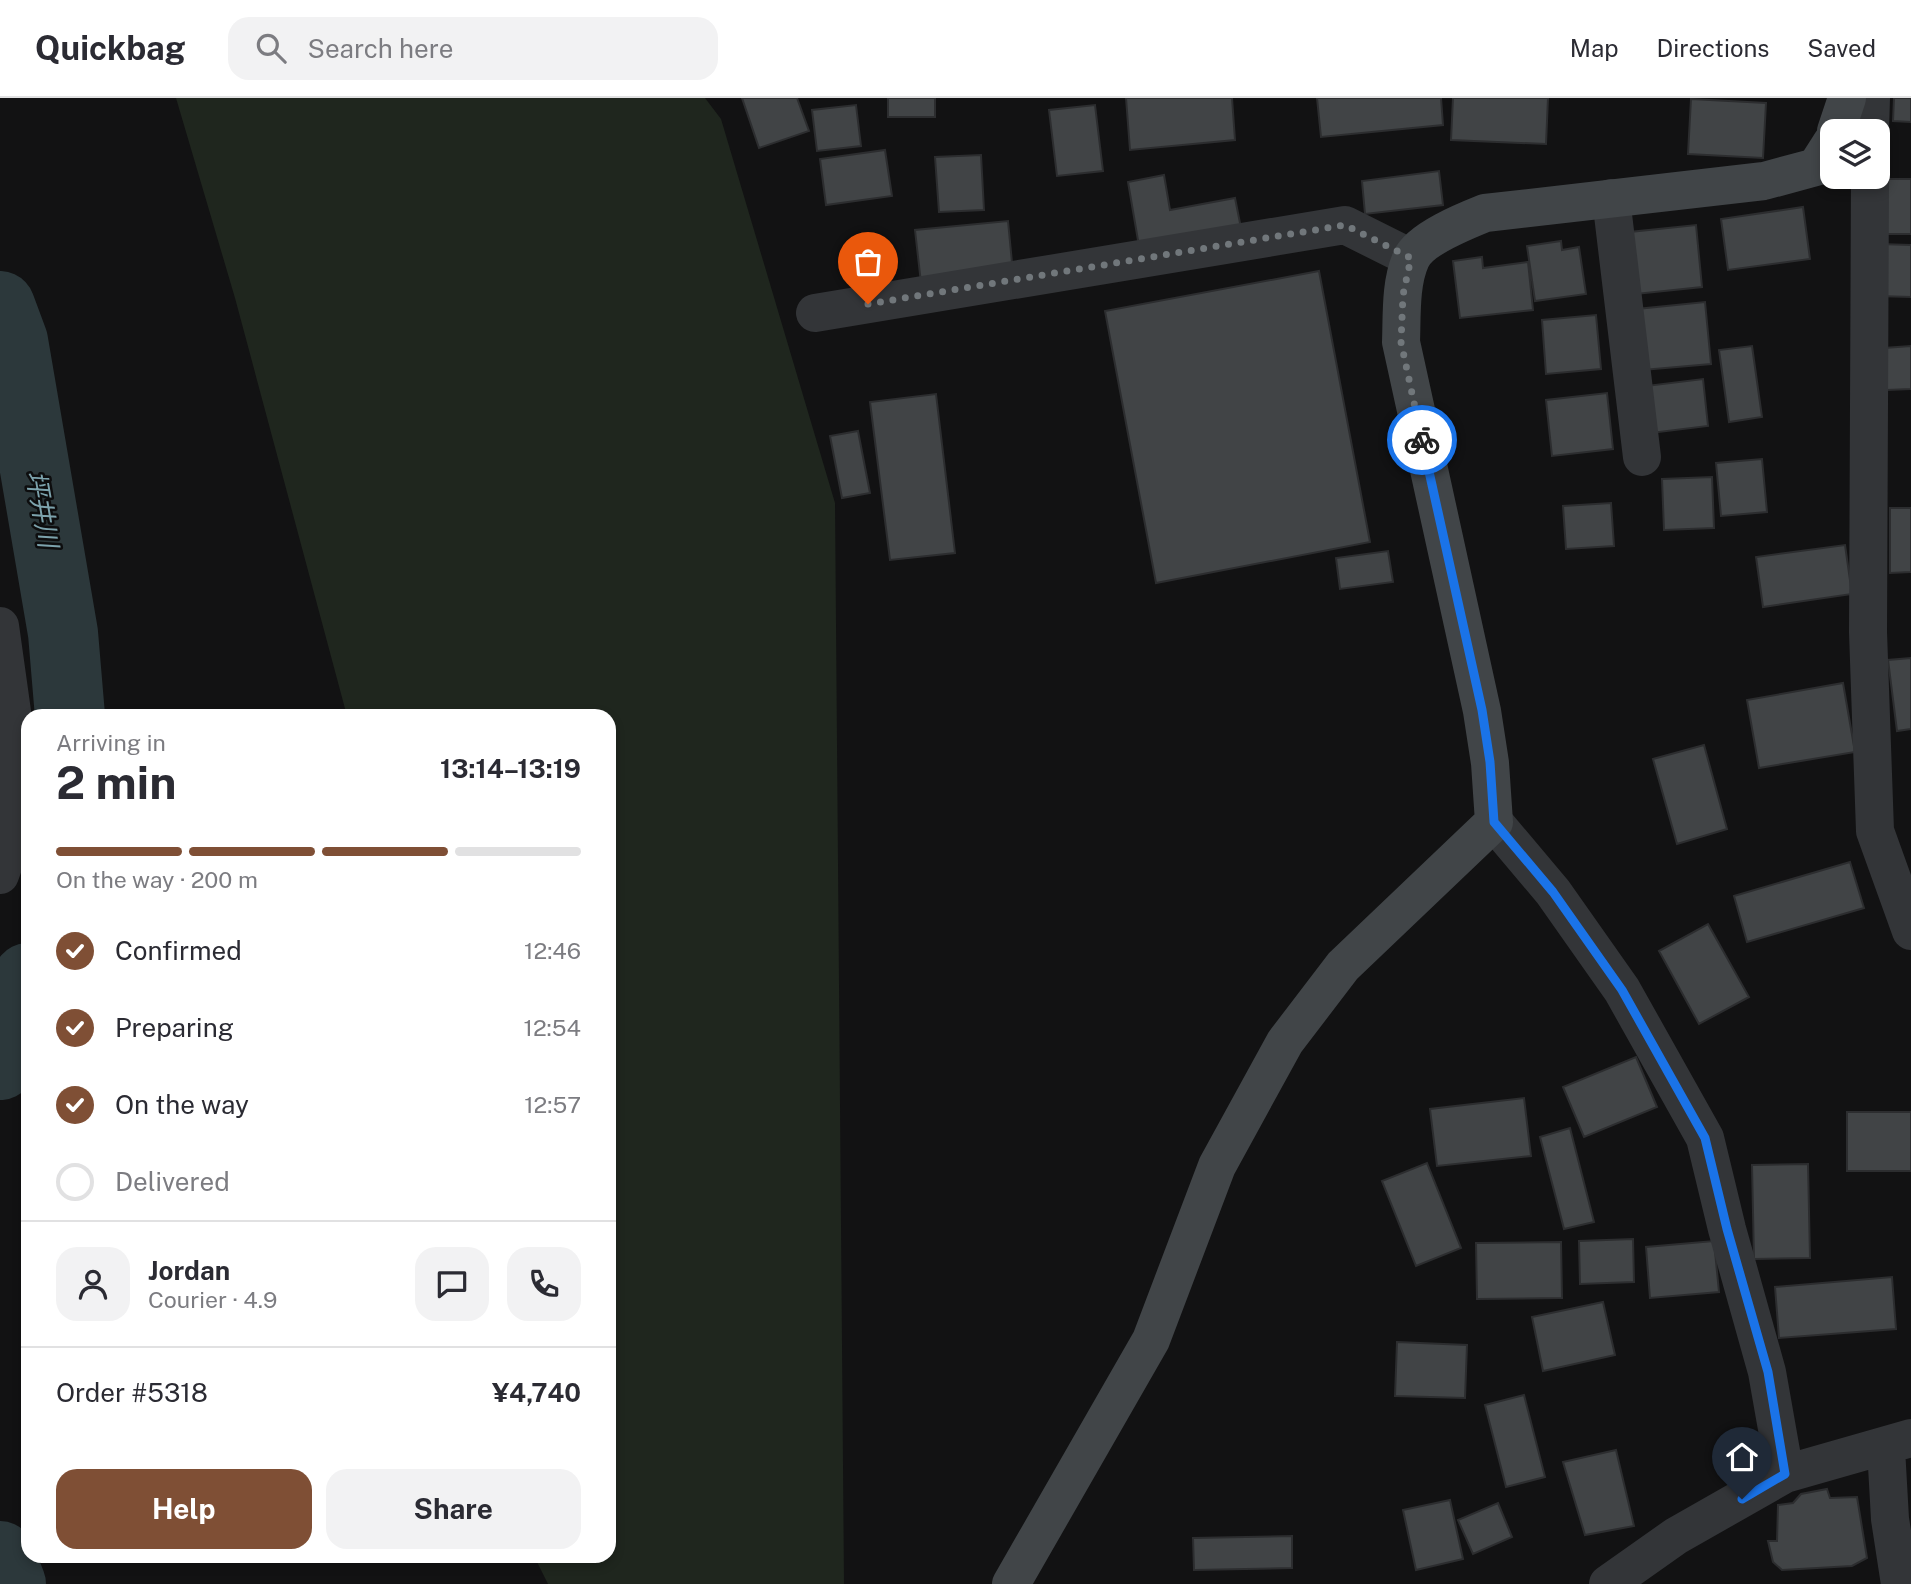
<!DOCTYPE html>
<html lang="en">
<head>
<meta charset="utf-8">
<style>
	:root { --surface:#fff; --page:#f2f2f3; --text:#2b2b33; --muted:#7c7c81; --line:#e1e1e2; --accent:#7f4f35 }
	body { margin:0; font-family:"Public Sans","Noto Sans JP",sans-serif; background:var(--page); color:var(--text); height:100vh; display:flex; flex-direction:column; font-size:26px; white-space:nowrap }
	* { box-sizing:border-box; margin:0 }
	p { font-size:23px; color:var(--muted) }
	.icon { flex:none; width:38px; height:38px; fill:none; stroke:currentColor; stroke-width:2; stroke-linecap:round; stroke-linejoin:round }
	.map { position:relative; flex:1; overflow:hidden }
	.details { position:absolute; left:21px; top:611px; width:595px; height:854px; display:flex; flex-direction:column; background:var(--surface); border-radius:21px; box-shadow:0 4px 10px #0003 }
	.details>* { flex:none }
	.tools { position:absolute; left:1820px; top:21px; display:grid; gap:14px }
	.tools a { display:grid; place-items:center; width:70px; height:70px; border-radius:14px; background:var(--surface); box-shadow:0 4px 10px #0003; font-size:35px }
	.pin { position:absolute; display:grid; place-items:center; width:60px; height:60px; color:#fff; margin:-72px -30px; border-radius:50% 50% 50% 0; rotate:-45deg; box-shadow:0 0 7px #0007 }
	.pin .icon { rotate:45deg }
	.courier { position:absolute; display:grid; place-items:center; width:70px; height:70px; margin:-35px; border:5px solid #1a73e8; border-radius:50%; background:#fff; color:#222; box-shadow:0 2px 9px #0007 }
	.summary em { font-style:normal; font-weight:700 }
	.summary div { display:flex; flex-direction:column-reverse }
	.summary { display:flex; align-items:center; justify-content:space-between; height:119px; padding:0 35px }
	h1 { font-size:46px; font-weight:700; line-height:52px }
	.bar { display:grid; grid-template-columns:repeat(4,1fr); gap:10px 7px; align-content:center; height:84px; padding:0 35px }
	.bar i { height:9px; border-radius:5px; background:var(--line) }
	.bar .active { background:var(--accent) }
	.bar p { grid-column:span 4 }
	.line { display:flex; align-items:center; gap:18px; padding:0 35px; border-top:2px solid var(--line) }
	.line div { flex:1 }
	.round { display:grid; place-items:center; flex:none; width:74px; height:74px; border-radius:21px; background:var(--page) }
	ol { padding:0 35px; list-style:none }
	li { display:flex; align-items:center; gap:21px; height:77px }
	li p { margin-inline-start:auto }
	li .icon { padding:7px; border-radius:50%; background:var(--accent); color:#fff; stroke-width:4 }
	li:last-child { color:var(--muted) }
	li i { width:38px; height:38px; border:4px solid var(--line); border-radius:50% }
	.button { display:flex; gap:14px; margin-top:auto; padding:14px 35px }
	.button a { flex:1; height:80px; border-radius:21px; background:var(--accent); color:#fff; font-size:28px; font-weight:700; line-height:80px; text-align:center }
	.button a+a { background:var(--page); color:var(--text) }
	header { display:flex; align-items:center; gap:42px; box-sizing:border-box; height:98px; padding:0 35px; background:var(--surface); border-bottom:2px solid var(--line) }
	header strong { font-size:33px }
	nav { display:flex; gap:38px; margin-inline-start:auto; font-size:24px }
	.search { width:490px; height:63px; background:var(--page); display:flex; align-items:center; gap:18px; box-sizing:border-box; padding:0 24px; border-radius:21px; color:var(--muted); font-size:26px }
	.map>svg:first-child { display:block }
</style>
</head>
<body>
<header>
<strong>Quickbag</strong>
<div class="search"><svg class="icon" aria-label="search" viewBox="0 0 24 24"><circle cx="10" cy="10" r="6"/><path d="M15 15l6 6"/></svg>Search here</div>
<nav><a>Map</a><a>Directions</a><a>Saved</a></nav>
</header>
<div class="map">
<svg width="1911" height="1486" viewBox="0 0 1911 1486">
	<rect width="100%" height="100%" fill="#121213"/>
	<path fill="#1f261e" d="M176,0H705L721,21L835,405L844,1486H548L534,1458H609V618H347L235,200Z"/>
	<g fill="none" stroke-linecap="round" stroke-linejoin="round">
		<path stroke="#2c383b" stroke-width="70" d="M0,208L13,243L63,535L70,618
			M0,967L28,880
			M0,1458L11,1486"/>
	</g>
	<path fill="#414446" stroke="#2c2d2f" stroke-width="2" d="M742,0H797L809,33L759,50Z
		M888,0H935V19H888Z
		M1126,0H1232L1235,42L1130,52Z
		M1317,0H1441L1443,27L1321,39Z
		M1453,0H1548L1546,46L1451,42Z
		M1894,0H1911V24L1893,23Z
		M1691,1L1766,5L1763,60L1688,56Z
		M856,7L861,48L817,53L812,12Z
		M1095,7L1103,73L1057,78L1049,12Z
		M885,52L892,98L826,107L820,61Z
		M981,57L984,112L939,114L935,59Z
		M1439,73L1443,107L1365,116L1362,83Z
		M1164,77L1170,112L1235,100L1242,135L1140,154L1128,84Z
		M1876,81H1911V136H1876Z
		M1803,109L1810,161L1728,172L1721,121Z
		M1008,123L1013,175L921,185L915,132Z
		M1696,127L1702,189L1636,196L1630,134Z
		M1561,143L1562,152L1579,149L1586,196L1535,203L1527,148Z
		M1879,146L1911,147V199L1877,198Z
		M1482,159L1483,170L1528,164L1533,212L1460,220L1453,163Z
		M1319,173L1370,444L1156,485L1105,213Z
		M1705,204L1711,266L1643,272L1637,211Z
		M1596,217L1601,271L1546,276L1542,222Z
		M1752,248L1762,319L1729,324L1719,252Z
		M1911,248V291L1887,292L1884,250Z
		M1703,281L1708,328L1651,335L1646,288Z
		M1607,295L1613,351L1552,358L1546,302Z
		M936,296L955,455L890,462L870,304Z
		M858,333L870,395L842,400L830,338Z
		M1762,361L1767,414L1721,418L1716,365Z
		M1712,379L1714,430L1664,432L1662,381Z
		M1611,405L1614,448L1566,451L1563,408Z
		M1890,410H1911V474L1890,475Z
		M1845,447L1852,496L1763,509L1756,459Z
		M1388,453L1393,484L1340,491L1336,460Z
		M1911,560V631L1897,633L1888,562Z
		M1843,585L1855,654L1759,670L1747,602Z
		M1704,647L1727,731L1677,746L1653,661Z
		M1850,764L1864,810L1747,844L1734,798Z
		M1708,826L1749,899L1699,926L1659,853Z
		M1636,959L1657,1009L1584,1039L1563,989Z
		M1524,1000L1531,1058L1437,1068L1430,1011Z
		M1847,1014H1911V1073H1847Z
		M1570,1030L1594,1124L1564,1131L1540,1039Z
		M1427,1065L1461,1150L1416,1168L1382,1083Z
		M1808,1066L1810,1160L1754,1161L1752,1067Z
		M1633,1141L1634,1184L1580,1186L1579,1143Z
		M1714,1143L1719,1194L1650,1200L1646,1149Z
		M1561,1144L1562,1200L1477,1201L1476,1145Z
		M1892,1179L1896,1231L1779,1240L1775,1189Z
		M1603,1204L1615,1257L1543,1273L1532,1219Z
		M1397,1244L1467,1247L1465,1300L1395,1298Z
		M1524,1297L1545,1379L1506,1389L1485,1307Z
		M1616,1352L1634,1428L1585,1437L1563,1364Z
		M1827,1391L1830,1400L1857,1399L1867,1460L1852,1468L1782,1472L1773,1464L1768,1443H1777L1778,1407L1793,1405L1801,1396Z
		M1450,1402L1463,1461L1416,1472L1403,1412Z
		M1498,1405L1512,1439L1473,1456L1458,1422Z
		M1292,1438V1470L1194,1472L1193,1440Z"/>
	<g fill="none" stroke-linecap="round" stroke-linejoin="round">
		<path stroke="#333538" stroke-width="38" d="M1870,33L1871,0
			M1870,79L1868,534L1875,733L1911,833
			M1611,100L1642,359
			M815,215L1345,127L1411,160
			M0,528L13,621V740L0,777
			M1494,724L1553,794L1622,892L1705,1040L1727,1131L1767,1274L1785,1376
			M1886,1350L1890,1421L1900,1486
			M1608,1486L1676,1438L1785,1376L1911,1340"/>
		<path stroke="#414548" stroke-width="38" d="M1836,33L1847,0
			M1011,1486L1151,1242L1217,1068L1285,944L1343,868L1494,724L1490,665L1482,613L1401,244C1402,219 1400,185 1411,161C1420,141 1465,123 1485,115L1764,83L1816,69L1832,44"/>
	</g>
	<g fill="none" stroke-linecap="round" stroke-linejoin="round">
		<path stroke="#71777b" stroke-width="7" stroke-dasharray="0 12.6" d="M868,206L1345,127L1411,160L1403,197L1401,244L1422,342"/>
		<path stroke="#1a73e8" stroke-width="9" d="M1422,342L1482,612L1490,664L1494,724L1553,794L1622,892L1705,1040L1727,1131L1768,1274L1785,1376L1742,1401"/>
	</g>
	<g text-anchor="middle" stroke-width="5" stroke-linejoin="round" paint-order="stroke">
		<g font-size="26" font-style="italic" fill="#7da3ad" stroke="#0d0d0e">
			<text transform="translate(42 411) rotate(80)" y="9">坪井川</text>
		</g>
	</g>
</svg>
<div class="tools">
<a><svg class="icon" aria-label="layers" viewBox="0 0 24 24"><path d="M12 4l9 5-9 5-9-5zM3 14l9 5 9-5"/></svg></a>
</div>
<div class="pin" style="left:868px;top:206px;background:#ea580c"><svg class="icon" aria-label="bag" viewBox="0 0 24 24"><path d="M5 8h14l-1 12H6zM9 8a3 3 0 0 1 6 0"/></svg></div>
<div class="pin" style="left:1742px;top:1401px;background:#1f2937"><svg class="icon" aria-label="home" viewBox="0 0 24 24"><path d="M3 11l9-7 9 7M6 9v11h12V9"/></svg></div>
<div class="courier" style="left:1422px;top:342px"><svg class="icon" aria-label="bike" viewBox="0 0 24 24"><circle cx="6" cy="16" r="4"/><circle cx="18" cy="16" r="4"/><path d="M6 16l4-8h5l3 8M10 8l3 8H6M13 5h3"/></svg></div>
<section class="details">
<div class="summary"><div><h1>2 min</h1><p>Arriving in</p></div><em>13:14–13:19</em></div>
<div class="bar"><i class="active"></i><i class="active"></i><i class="active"></i><i></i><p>On the way · 200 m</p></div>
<ol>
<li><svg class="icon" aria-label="check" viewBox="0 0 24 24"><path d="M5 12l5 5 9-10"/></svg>Confirmed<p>12:46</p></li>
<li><svg class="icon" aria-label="check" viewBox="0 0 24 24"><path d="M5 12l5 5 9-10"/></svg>Preparing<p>12:54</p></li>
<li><svg class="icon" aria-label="check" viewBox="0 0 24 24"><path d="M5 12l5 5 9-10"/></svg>On the way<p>12:57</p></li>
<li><i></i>Delivered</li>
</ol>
<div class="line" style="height:126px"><a class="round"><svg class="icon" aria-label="person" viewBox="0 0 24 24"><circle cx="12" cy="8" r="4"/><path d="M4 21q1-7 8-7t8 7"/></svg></a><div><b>Jordan</b><p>Courier · 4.9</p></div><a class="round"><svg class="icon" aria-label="chat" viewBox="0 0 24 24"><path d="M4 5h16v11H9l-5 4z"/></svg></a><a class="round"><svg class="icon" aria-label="phone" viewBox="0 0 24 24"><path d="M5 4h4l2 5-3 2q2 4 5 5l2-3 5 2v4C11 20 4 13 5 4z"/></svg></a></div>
<div class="line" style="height:91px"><div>Order #5318</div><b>¥4,740</b></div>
<div class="button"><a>Help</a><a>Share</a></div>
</section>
</div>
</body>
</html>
